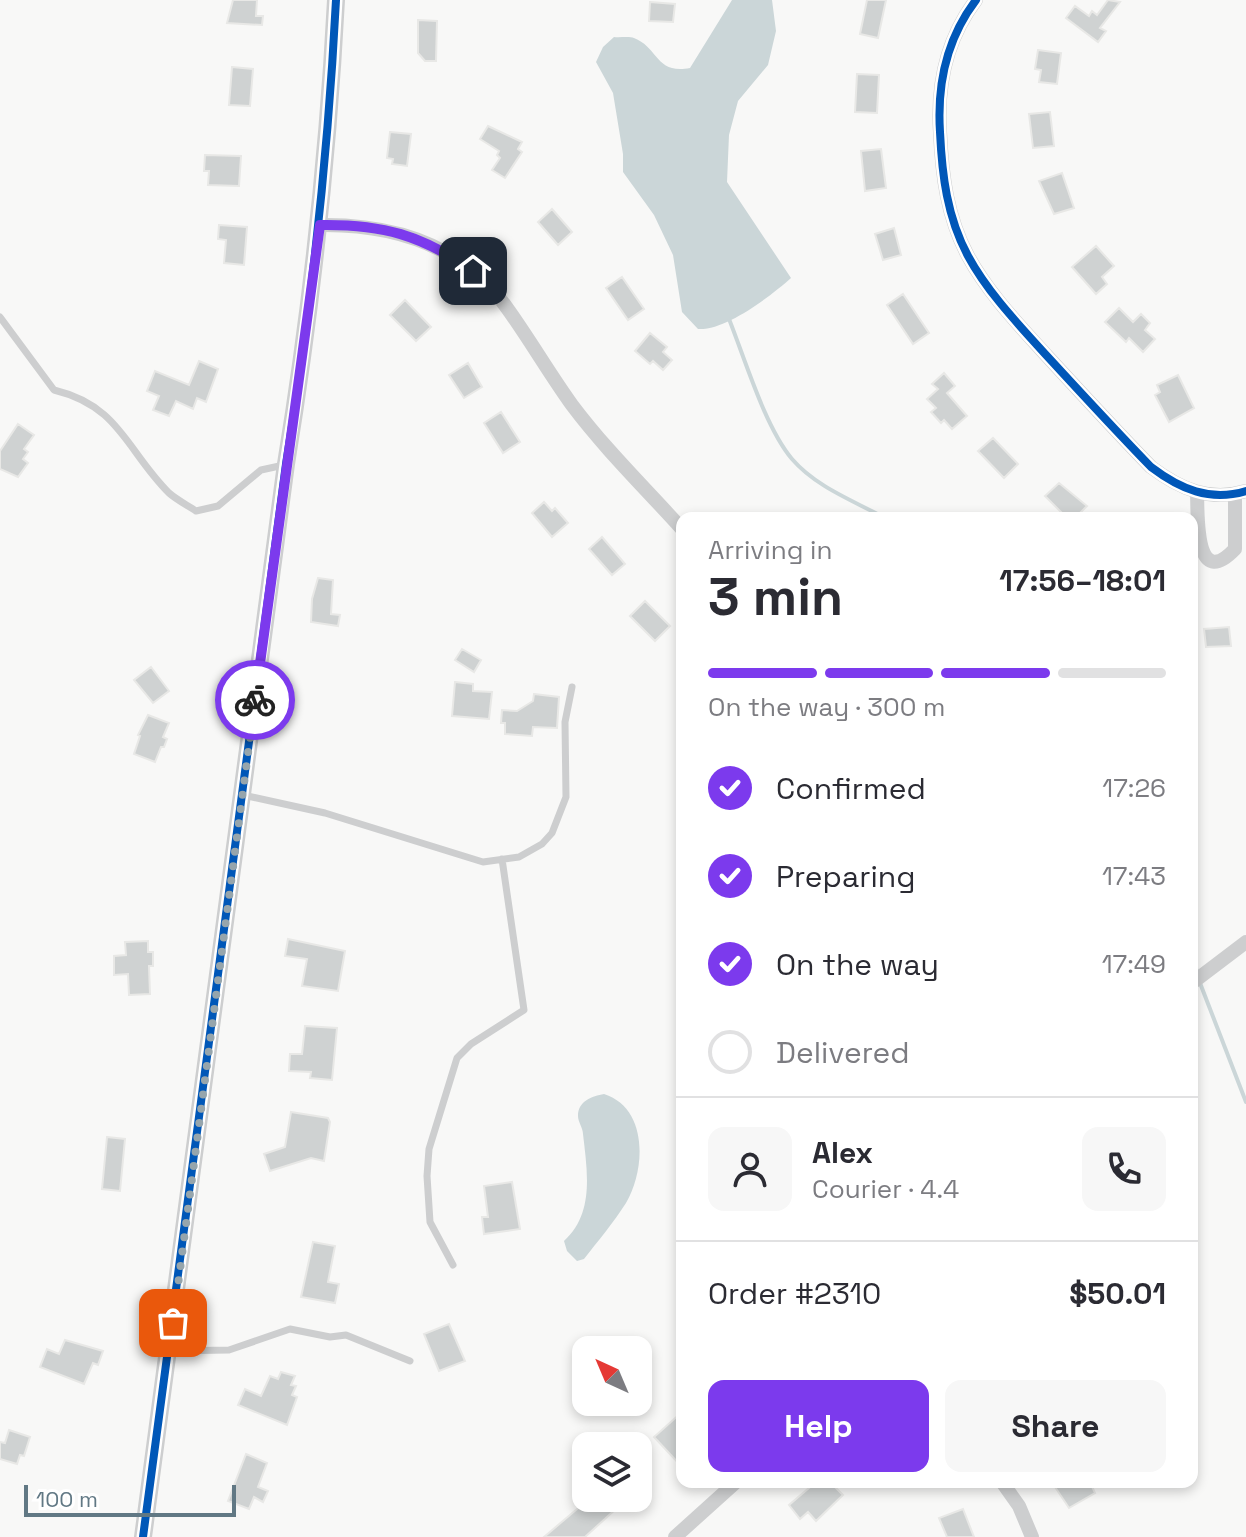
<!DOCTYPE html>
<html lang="en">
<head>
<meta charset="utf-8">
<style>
	:root { --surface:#fff; --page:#f7f7f7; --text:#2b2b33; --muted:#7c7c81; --line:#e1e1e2; --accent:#7c3aed }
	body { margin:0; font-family:"Space Grotesk",sans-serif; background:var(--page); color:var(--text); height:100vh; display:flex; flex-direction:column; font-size:30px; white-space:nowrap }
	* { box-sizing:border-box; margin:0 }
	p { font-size:26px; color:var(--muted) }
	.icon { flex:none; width:44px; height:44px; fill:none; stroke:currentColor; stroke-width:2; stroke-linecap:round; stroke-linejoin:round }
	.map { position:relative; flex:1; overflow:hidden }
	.sheet { position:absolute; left:676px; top:512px; width:522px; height:976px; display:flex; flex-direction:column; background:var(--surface); border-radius:16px; box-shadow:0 4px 12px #0003 }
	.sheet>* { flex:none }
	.needle { width:52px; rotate:316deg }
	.fabs { position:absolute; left:572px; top:1336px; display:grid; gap:16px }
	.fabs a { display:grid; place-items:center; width:80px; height:80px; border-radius:16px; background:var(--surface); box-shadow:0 4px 12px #0003; font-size:40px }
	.scale { position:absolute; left:24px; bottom:20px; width:212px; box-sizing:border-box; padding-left:8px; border:4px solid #617884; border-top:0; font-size:22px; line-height:28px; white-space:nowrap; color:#617884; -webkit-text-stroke:6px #fff; paint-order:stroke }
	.pin { position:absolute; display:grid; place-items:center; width:68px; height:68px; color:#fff; margin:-34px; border-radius:16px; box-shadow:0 4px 12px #0006 }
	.courier { position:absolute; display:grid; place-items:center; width:80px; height:80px; margin:-40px; border:6px solid #7c3aed; border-radius:50%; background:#fff; color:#222; box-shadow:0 2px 10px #0007 }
	.summary em { font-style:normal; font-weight:700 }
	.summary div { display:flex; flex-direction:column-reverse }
	.summary { display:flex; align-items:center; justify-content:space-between; height:136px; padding:0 32px }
	h1 { font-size:52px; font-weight:700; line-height:60px }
	.bar { display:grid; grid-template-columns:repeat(4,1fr); gap:12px 8px; align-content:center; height:96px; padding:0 32px }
	.bar i { height:10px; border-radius:6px; background:var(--line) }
	.bar .active { background:var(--accent) }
	.bar p { grid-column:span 4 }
	.line { display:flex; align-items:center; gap:20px; padding:0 32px; border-top:2px solid var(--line) }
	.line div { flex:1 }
	.round { display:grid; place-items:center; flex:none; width:84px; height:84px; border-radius:16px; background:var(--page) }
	ol { padding:0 32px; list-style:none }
	li { display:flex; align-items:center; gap:24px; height:88px }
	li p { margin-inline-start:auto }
	li .icon { padding:8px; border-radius:50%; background:var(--accent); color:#fff; stroke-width:4 }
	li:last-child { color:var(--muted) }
	li i { width:44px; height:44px; border:4px solid var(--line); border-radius:50% }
	.cta { display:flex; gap:16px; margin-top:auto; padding:16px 32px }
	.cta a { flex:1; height:92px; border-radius:16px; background:var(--accent); color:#fff; font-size:32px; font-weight:700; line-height:92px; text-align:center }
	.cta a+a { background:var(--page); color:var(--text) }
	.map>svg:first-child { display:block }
</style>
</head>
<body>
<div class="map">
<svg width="1246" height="1537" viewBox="0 0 1246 1537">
	<rect width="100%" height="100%" fill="#f8f8f7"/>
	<path fill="#cbd6d8" d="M732,0H772L776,31L768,65L738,101L729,135L727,182L791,278C771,296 725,331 698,329L682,312L673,255L654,215L623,172V154L613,93L596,62L603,47L614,37C619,38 629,36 634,38C658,47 656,75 690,68Z
		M604,1094C648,1108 646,1169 626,1203C614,1222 598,1241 584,1259L577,1261L567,1251L564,1241C595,1213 587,1170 583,1134C583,1128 578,1122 578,1116C578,1101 592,1096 604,1094Z"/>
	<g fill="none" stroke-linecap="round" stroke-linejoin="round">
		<path stroke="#cbd6d8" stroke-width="4" d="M729,319C745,359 765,427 792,459C816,487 854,501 885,518
			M1192,941L1197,974
			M1200,983L1246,1102"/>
	</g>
	<path fill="#cfd2d2" stroke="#e8e8e6" stroke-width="2" d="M233,0H257L256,16H263L262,25L227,23Z
		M867,0H886L878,38L860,34Z
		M1108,0L1120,2L1100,28L1106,31L1098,42L1066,18L1075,6L1089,16L1092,11L1097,15Z
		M650,2L675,4L673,22L649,21Z
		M418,20L437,21L436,61H425L418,53Z
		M1038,50L1061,53L1057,84L1039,82L1041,70L1035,69Z
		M232,67L253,69L250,106L229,105Z
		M857,74L879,75L877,113L855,112Z
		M1050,112L1054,146L1033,148L1029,114Z
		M488,126L522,142L518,149L522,152L505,178L492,170L500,158L497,155L499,151L480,139Z
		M390,132L411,134L407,166L392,164L393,159L387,158Z
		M881,149L886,188L865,191L861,151Z
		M205,155L241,156L239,186L208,185L209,171H204Z
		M1062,173L1074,208L1054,214L1039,181Z
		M552,209L572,232L558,245L538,222Z
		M219,225L247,227L244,265L224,263L226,240L218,239Z
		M894,228L901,255L883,260L875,234Z
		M1096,246L1114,266L1102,277L1107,284L1096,294L1072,267Z
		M622,277L644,309L628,320L606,288Z
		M903,294L929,333L913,344L887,305Z
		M405,300L431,327L416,341L390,315Z
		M1119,308L1133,322L1141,314L1150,323L1145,330L1155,339L1143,352L1129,338L1126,342L1105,322Z
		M650,333L667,347L663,352L672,360L663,370L653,361L650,364L635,351Z
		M199,361L218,369L206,402L197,398L193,409L176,401L169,416L153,410L159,396L147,391L155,371L189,385Z
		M468,363L482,387L464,398L449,375Z
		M944,373L955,386L947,393L967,416L952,429L944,420L941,423L931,412L936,408L927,399L938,389L932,384Z
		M1178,375L1194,408L1169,422L1155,395L1160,392L1157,385Z
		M501,412L520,442L503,453L484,423Z
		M18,424L34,435L24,449L28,452L23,459L28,463L18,477L0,469V451Z
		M993,438L1018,464L1004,478L978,451Z
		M1059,483L1087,506L1075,518H1067L1045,496Z
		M544,502L552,511L555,508L568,523L552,537L532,513Z
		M602,537L625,564L612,575L589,549Z
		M318,578L333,580L331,614L340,615L338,626L311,622L312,599Z
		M645,601L670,626L655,641L630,616Z
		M1229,627L1231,646L1206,647L1204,629Z
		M462,649L481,660L474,672L455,660Z
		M151,667L169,691L153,703L134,680Z
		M455,682L473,684V691L492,692L489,719L452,716Z
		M534,694L559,697L557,728L533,727L532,736L505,734V723H501L502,710L517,711L533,701Z
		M148,715L169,723L163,737L167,739L164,747H161L155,762L134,754L140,736L138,735Z
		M288,939L345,951L338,991L302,986L307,959L285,956Z
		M148,941V952H153V966H149L150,994L129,995L128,974L114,975V956L126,955L125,942Z
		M305,1026L337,1028L332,1080L310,1078L311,1072L289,1071L290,1054H302Z
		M291,1112L328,1118L330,1122L324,1161L311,1158L270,1171L264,1154L285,1147Z
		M107,1137L125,1139L120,1191L102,1189Z
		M512,1182L520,1229L484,1234L482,1217H488L484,1186Z
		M313,1242L335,1246L328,1282L339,1284L335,1303L301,1297Z
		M449,1324L465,1361L439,1371L424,1334Z
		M65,1340L103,1351L98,1365L93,1363L84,1384L40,1367L47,1349L59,1354Z
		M281,1372L295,1376L291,1385L296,1386L292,1395L297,1397L287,1425L238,1405L245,1389L261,1396L270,1376L278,1379Z
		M682,1412V1467L654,1437Z
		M9,1430L30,1437L24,1456L20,1455L17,1464L0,1459V1442L5,1443Z
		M246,1454L267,1463L258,1487L268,1491L263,1502L254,1497L249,1509L228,1501Z
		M816,1482H830L843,1495L816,1521L808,1512L800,1519L789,1505Z
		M1058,1482H1090L1095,1493L1069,1508L1055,1487L1060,1486Z
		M590,1498H628L585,1537H544Z
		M963,1509L974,1537H947L939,1518Z"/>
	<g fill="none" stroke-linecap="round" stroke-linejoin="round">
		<path stroke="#cdcecf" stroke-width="7" d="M0,317L54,390C120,406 126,450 169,493C177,500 187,505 196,511L218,506L261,470L284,465
			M243,795L325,813L483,862L519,857L542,844L552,833L566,797L565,722L572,687
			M453,1265L430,1222L427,1176L429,1149L457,1058L471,1044L524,1010L502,859
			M169,1351L229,1350L290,1329L330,1337L346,1335L410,1361"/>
		<path stroke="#cdcecf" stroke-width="14" d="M976,0C947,38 937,85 940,132C942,175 947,217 968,256C988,293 1019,325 1047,356C1081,393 1116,431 1151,467C1180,489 1210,502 1246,491
			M320,225C394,224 462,244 507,308C530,340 549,373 572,405C605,449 645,488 682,529
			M1197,493C1198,514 1194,592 1235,549V494
			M1192,983L1246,942
			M1002,1482L1019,1506L1032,1537
			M675,1537L736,1482"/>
		<path stroke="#cdcecf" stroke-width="18" d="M143,1537L286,464C311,310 328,156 336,0"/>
		<defs>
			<path id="cycleway" d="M976,0C947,38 937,85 940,132C942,175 947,217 968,256C988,293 1019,325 1047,356C1081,393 1116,431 1151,467C1180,489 1210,502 1246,491
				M143,1537L286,464C311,310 328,156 336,0"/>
		</defs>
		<use href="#cycleway" stroke="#fff" stroke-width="13"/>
		<use href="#cycleway" stroke="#0057b8" stroke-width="8"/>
	</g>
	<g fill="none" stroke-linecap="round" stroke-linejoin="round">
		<path stroke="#96a5ac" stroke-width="8" stroke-dasharray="0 14.4" d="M173,1323L255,700"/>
		<path stroke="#7c3aed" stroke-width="10" d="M255,700L320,225C382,224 422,235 473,271"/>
	</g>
</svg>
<div class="fabs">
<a><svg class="needle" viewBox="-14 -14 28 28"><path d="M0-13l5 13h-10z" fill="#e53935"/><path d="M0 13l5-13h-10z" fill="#7c7c81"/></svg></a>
<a><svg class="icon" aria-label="layers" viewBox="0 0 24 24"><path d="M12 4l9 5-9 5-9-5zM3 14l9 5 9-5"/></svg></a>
</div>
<div class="scale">100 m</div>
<div class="pin" style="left:173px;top:1323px;background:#ea580c"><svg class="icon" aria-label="bag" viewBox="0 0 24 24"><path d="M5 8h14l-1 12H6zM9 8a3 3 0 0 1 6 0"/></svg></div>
<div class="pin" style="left:473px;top:271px;background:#1f2937"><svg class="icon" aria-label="home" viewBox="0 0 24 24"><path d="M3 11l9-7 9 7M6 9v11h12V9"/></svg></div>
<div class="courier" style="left:255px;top:700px"><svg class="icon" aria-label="bike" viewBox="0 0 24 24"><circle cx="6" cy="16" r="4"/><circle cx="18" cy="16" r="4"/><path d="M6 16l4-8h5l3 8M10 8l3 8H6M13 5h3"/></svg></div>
<section class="sheet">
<div class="summary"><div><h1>3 min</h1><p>Arriving in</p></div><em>17:56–18:01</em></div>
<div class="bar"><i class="active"></i><i class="active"></i><i class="active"></i><i></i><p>On the way · 300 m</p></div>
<ol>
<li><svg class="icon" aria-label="check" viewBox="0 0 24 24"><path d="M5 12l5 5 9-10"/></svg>Confirmed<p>17:26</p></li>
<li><svg class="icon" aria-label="check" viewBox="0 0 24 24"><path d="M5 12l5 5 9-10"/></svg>Preparing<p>17:43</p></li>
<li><svg class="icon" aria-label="check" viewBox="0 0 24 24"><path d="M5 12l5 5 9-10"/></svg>On the way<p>17:49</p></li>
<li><i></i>Delivered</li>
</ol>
<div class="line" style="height:144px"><a class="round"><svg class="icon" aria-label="person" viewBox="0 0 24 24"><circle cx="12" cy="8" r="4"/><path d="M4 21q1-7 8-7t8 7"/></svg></a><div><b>Alex</b><p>Courier · 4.4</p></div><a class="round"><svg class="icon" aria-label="phone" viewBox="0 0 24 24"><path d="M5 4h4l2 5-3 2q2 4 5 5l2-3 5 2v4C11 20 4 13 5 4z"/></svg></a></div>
<div class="line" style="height:104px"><div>Order #2310</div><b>$50.01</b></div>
<div class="cta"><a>Help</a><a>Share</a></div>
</section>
</div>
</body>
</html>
